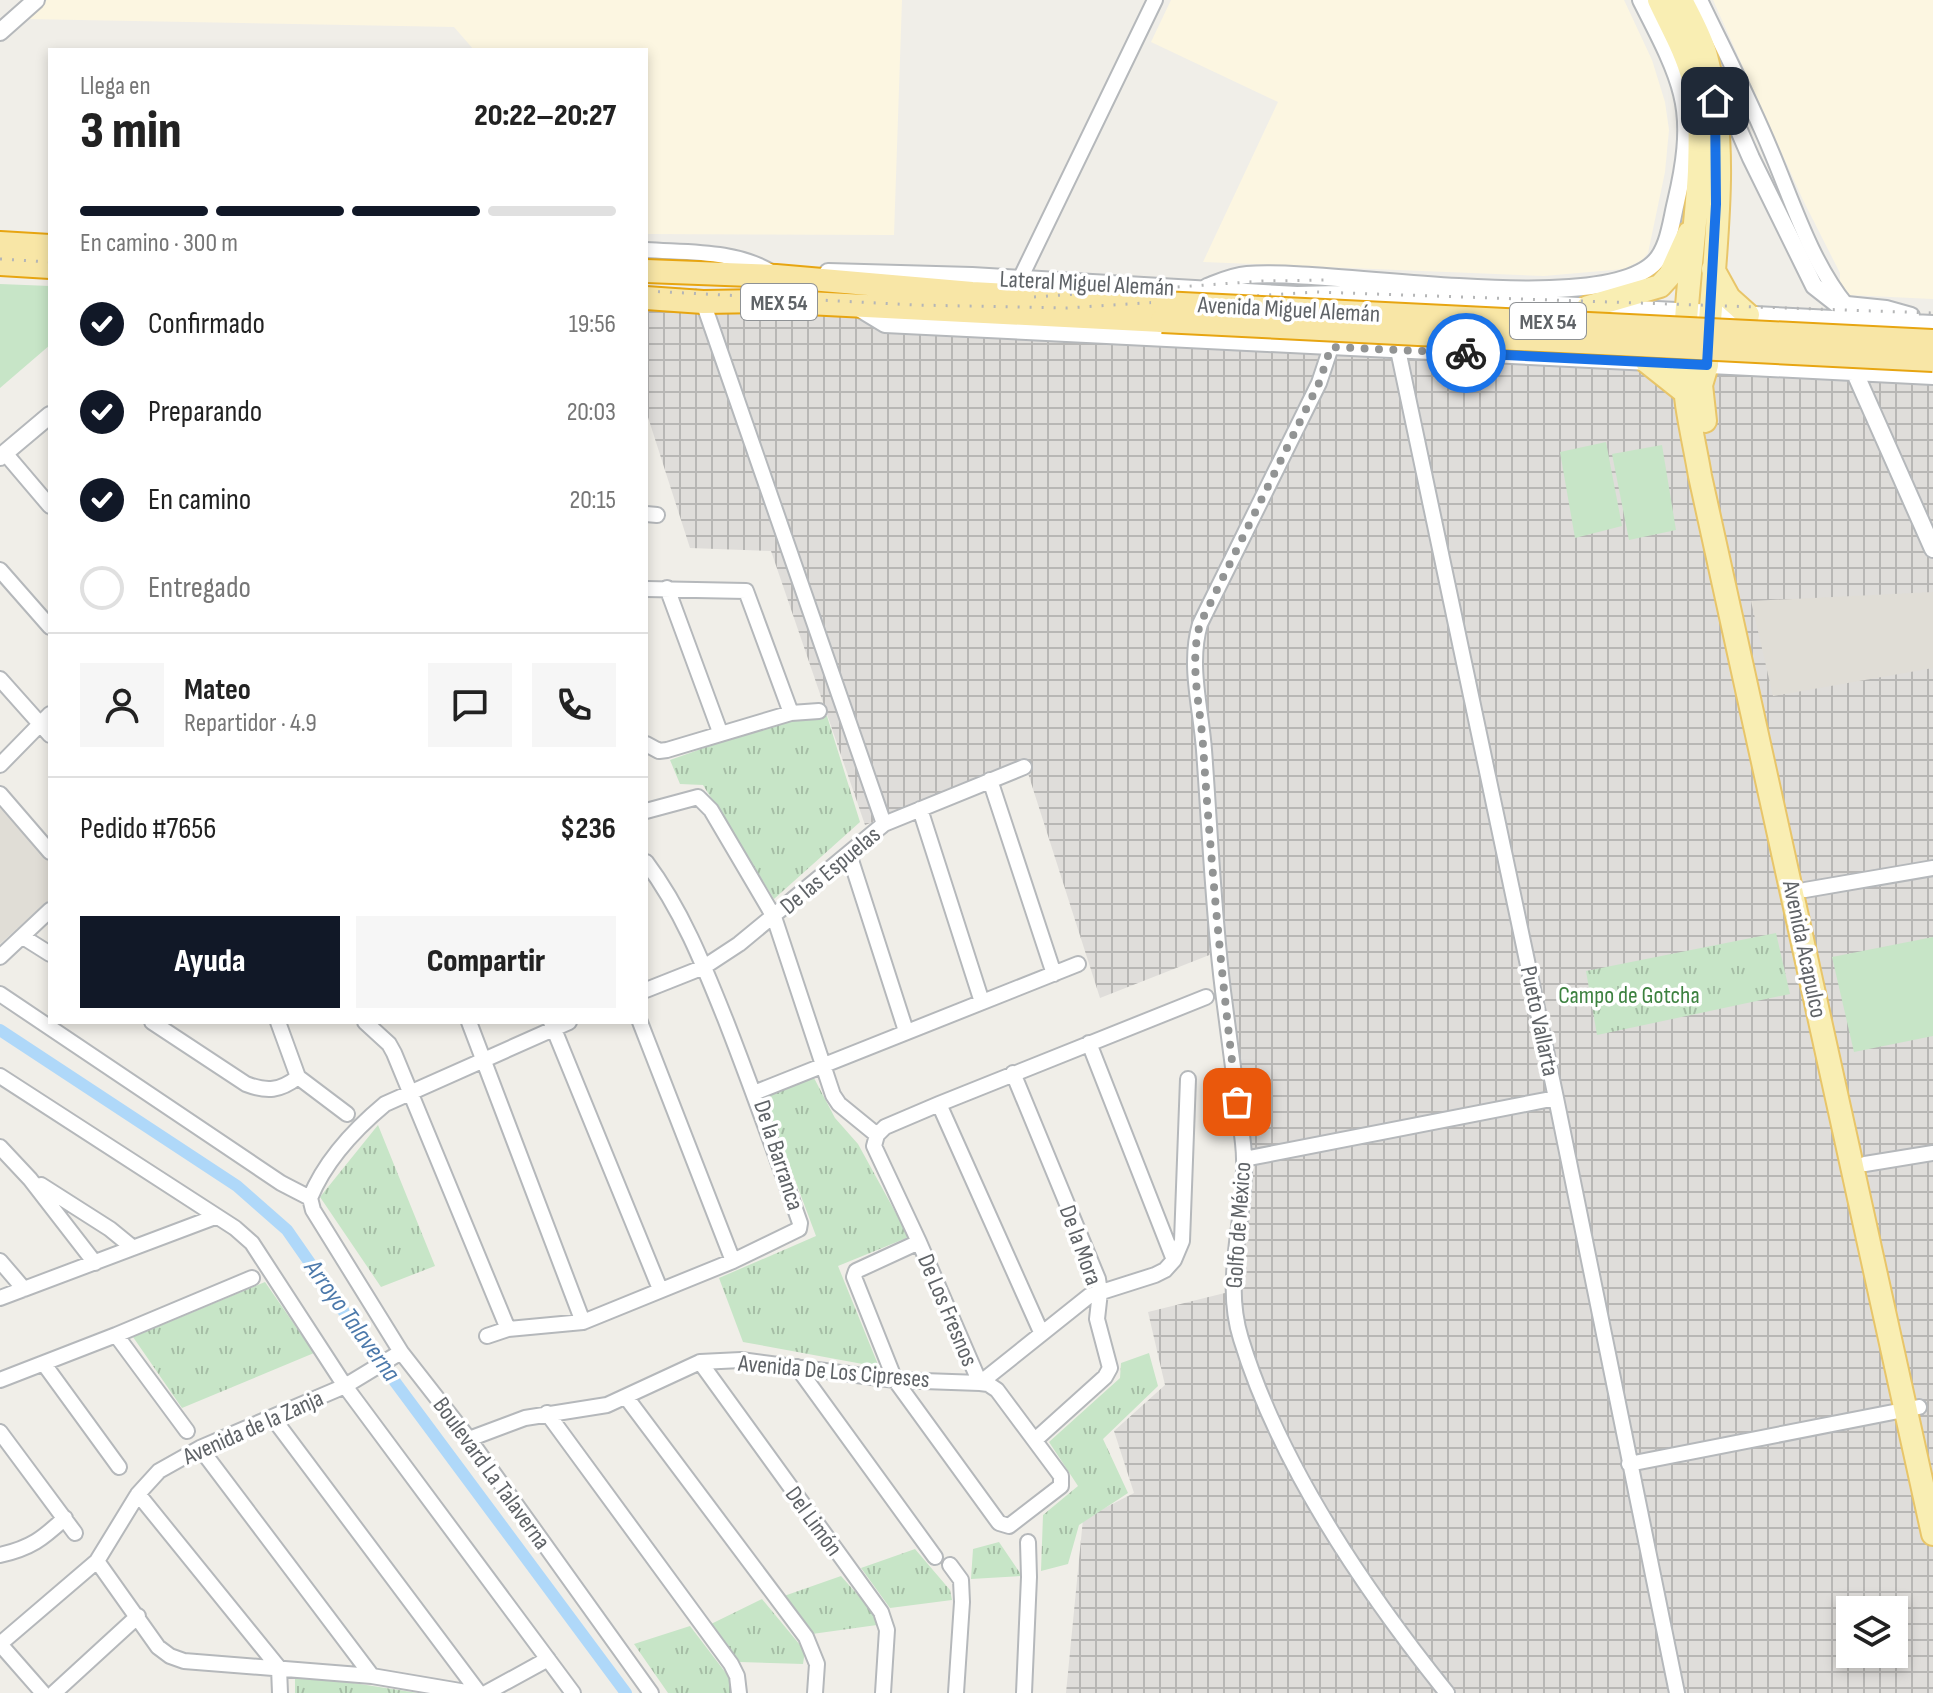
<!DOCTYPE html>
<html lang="es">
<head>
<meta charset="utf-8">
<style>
	:root { --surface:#fff; --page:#f6f6f6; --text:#222; --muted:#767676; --line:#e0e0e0; --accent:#111827 }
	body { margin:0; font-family:"Sofia Sans Condensed",sans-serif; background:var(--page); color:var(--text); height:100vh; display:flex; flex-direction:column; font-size:30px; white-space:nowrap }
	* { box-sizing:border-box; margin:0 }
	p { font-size:26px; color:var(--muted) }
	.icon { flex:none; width:44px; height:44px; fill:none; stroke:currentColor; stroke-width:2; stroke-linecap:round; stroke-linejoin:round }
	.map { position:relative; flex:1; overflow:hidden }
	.panel { position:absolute; left:48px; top:48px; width:600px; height:976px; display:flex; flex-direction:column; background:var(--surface); border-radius:0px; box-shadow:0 4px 12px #0003 }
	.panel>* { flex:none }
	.tools { position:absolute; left:1836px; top:1596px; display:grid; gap:16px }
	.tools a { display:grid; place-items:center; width:72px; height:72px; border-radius:0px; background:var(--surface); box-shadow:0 4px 12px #0003; font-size:40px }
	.pin { position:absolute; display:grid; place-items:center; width:68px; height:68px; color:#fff; margin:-34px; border-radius:16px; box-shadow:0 4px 12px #0006 }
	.courier { position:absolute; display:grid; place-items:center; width:80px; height:80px; margin:-40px; border:6px solid #1a73e8; border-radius:50%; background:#fff; color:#222; box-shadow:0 2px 10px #0007 }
	.head em { font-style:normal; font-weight:800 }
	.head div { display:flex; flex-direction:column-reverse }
	.head { display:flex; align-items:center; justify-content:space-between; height:136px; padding:0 32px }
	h1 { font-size:52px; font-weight:800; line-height:60px }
	.bar { display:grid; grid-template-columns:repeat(4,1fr); gap:12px 8px; align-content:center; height:96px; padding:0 32px }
	.bar i { height:10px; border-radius:6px; background:var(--line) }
	.bar .selected { background:var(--accent) }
	.bar p { grid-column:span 4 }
	.line { display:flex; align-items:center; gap:20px; padding:0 32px; border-top:2px solid var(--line) }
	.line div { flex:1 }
	.round { display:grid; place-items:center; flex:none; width:84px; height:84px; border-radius:0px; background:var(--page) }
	ol { padding:0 32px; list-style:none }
	li { display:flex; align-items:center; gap:24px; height:88px }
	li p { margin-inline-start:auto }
	li .icon { padding:8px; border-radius:50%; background:var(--accent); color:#fff; stroke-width:4 }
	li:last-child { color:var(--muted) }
	li i { width:44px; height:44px; border:4px solid var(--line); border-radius:50% }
	.button { display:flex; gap:16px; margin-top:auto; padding:16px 32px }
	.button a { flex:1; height:92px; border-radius:0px; background:var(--accent); color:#fff; font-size:32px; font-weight:800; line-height:92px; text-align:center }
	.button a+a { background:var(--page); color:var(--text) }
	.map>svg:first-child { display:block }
</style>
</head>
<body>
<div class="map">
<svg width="1933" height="1693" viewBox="0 0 1933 1693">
	<defs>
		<pattern id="industrial-grid" width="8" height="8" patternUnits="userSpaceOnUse" patternTransform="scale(2)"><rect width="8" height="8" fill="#dfddda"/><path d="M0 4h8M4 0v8" fill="none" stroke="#b8b7b5"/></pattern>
		<pattern id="park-tufts" width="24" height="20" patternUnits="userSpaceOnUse" patternTransform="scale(2)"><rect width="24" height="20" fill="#c7e5c7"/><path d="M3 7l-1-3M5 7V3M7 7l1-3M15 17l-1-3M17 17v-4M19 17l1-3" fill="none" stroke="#a5bda5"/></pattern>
	</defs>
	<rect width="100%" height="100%" fill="#f0eee8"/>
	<path fill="#fcf6e1" d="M47,0H902L894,235L646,234V50H474L454,27L25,19Z
		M1171,0H1624L1652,60L1665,102L1669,130L1665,172L1648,253L1642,260L1624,269L1544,276L1203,262L1278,102L1151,42Z
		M1713,0H1933V299L1848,295L1844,292L1840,283V273L1803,200Z"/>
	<path fill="url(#industrial-grid)" fill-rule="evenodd" d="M646,286L1933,351V1693H1066L1083,1519L1134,1493L1114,1431L1165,1385L1148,1312L1241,1289L1249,1178L1217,952L1100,998L1025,764L865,825L771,551L690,548L646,411ZM1850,1610H1894V1654H1850Z"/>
	<path fill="#e0ddd6" d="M1933,592V668L1773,696L1751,601Z
		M0,806L50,859V899L0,944Z"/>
	<path fill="#c7e5c7" d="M0,284L50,286V345L0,388Z
		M1606,442L1622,526L1575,538L1560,452Z
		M1662,445L1676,530L1629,540L1612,454Z
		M1933,937V1036L1854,1052L1832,957Z"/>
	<path fill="url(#park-tufts)" d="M794,716H827L860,822L774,899L703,785L680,784L670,760Z
		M1776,933L1790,994L1597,1035L1586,971Z
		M814,1078L835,1118L858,1144L909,1237L838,1266L879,1367L743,1342L719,1278L816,1236L764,1097Z
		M378,1125L435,1266L381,1287L320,1197Z
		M265,1282L314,1353L182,1408L133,1337Z
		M1149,1353L1158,1386L1103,1439L1128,1493L1079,1525L1068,1564L1041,1571L1043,1515L1078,1486L1049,1442L1120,1378L1121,1363Z
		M999,1542L1022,1576L971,1579L973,1549Z
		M915,1549L950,1590L952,1600L890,1608L861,1568Z
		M841,1576L879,1619L877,1625L812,1634L784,1596Z
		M762,1599L805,1651L803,1664L740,1662L711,1624Z
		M690,1626L732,1681L731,1693H668L634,1644Z
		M295,1674L418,1693H295Z"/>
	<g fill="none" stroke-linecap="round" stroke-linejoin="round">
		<path stroke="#afd8f9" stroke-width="12" d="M0,1030L237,1186L287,1230L358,1332L626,1693"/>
		<defs>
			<path id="minor" d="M1700,0C1724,50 1750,100 1771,151C1793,203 1811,262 1847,306
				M646,250C688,253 736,250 773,273
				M1020,279L1155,0
				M703,302L884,824
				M1331,347L1319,383L1200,624C1188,665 1201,708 1204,750C1210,830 1213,911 1223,991C1228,1029 1233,1067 1238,1105C1240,1123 1244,1142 1244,1159C1246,1220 1222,1279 1241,1339C1279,1464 1366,1592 1447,1693
				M1398,350L1556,1098L1677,1693
				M5,453L50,506
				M646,514L657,515
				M0,570L50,627
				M667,588L720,732
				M646,589L746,591L791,713
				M0,679L50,735
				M646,744L659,751L667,750L791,713L819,711
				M0,765L50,714
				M990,780L1054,974
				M0,794L50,852
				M920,809L982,1002
				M646,811L698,797L711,810L774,917L833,1095L839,1104L877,1135L874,1146L919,1242L980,1383L988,1384L997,1390L1061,1476V1486L1009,1526L999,1523L895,1380L854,1277L856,1271L919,1242
				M849,854L906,1031
				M1805,890L1933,868
				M23,937L50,954
				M0,957L50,910
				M646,990L704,967L739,944L884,824L1024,767
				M0,994L281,1183L310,1198
				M152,1022L246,1084C267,1092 280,1091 298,1077
				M278,1022L298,1077
				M365,1022L389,1044L394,1053L508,1329
				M469,1022L583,1322
				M551,1022L660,1289
				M640,1022L733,1261
				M1089,1043L1174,1260
				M1013,1073L1098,1279L1100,1292L1097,1319L1110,1368L1105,1377L1035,1440
				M0,1076L235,1228L252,1243L345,1386L573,1693
				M298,1077L347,1114
				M754,1093L1078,964
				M939,1104L1041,1332
				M877,1135L885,1127L939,1104L1206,997
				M0,1147L30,1179L95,1263
				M1244,1159L1556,1098
				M1865,1164L1933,1153
				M41,1185L110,1229L132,1247
				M310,1198L313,1210L401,1352L469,1439L651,1693
				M310,1198C325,1161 355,1129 385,1104L569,1022
				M0,1261L24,1289
				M0,1298L215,1217
				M116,1335L187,1431
				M487,1336L508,1329L583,1322L733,1261L799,1229L800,1223C776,1155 752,1088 726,1021C704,966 682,910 646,862
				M700,1362L881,1612L887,1630L883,1693
				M44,1364L119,1467
				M797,1367L935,1557
				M0,1380L116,1335L252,1278
				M626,1397L806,1637L817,1664L815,1693
				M547,1413L731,1664L737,1676L739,1693
				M273,1418L479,1693
				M0,1432L75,1533
				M469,1439L525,1418L607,1405L700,1362L741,1360L895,1380L980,1383L1089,1296L1155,1275L1165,1270L1174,1260L1182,1241L1188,1079
				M200,1448L372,1676
				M1629,1464L1919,1407
				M138,1494L279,1668L280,1693
				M0,1555C31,1548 42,1539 65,1518
				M97,1561L158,1647L170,1656L184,1661L372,1676L472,1693
				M950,1565L961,1580L962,1602L956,1693
				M0,1644L97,1561L138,1494L159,1471L200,1448L345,1386L401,1352
				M0,1644L43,1693
				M54,1693L138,1616
				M486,1693L548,1659
				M1024,1693L1029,1577L1028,1542"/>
			<path id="tertiary" d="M0,32L36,0
				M1717,80L1751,158L1814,286L1837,304L1886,309L1911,316
				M828,272L972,276L1297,295L1339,294L1933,324
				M1207,287C1220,282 1233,276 1247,275C1334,268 1594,318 1653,264C1669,249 1671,222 1676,202C1684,168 1691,129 1682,94C1675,64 1655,28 1641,0
				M857,307L885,324L1933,376
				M1855,373L1933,549
				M0,457L50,415"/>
			<path id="primary" d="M1659,0C1671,26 1686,51 1693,79C1701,108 1700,140 1699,171C1696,236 1684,301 1684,367C1684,403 1694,440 1700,476L1933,1534
				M1681,0C1690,18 1701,37 1706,56C1732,155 1712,264 1707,365L1701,385L1705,421
				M1713,269L1729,298L1748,315
				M1588,307L1660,286L1670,275L1689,233
				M1647,362L1686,393"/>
			<path id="trunk" d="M0,243L50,246
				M0,264L50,267
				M646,271L776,276L972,293L1162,303
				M646,298L703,302L768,301L1162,321"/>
		</defs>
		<use href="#minor" stroke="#b5b8bb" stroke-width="18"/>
		<use href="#tertiary" stroke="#b5b8bb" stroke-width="20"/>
		<use href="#primary" stroke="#e8c569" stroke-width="26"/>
		<use href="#trunk" stroke="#e7a511" stroke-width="26"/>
		<use href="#minor" stroke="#fff" stroke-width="14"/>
		<use href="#tertiary" stroke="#fff" stroke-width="16"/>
		<use href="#primary" stroke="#f9eeb3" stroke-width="22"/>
		<use href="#trunk" stroke="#f8e6a6" stroke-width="22"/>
		<path stroke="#b5b6b7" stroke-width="3" stroke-dasharray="2 10" stroke-linecap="butt" d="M0,259L50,262
			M646,291L915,305L1066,308L1316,292L1933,313
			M1034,297L1263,281L1329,280"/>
		<defs>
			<path id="trunk-bridge" d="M1162,303L1933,341
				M1162,321L1933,360"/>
		</defs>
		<use href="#trunk-bridge" stroke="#e7a511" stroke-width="26" stroke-linecap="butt"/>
		<use href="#trunk-bridge" stroke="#f8e6a6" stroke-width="22"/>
	</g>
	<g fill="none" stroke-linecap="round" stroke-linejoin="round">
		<path stroke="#929494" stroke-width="8" stroke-dasharray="0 14.4" d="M1237,1102C1222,983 1211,864 1203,745C1200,704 1189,664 1200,624L1319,383L1331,347L1466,353"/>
		<path stroke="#1a73e8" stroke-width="10" d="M1466,353L1707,365L1716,204L1715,101"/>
	</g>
	<g text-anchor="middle" stroke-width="7" stroke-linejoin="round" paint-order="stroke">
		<g fill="#fff" stroke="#8f9295" stroke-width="2">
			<rect x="741" y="284" width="76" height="36" rx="6"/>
			<rect x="1510" y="303" width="76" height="36" rx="6"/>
		</g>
		<g font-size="22" font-weight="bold" fill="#5f6367">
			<text x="779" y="310">MEX 54</text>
			<text x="1548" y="329">MEX 54</text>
		</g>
		<g font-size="24" fill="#5f6367" stroke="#fff">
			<text transform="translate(1087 283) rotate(3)" y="8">Lateral Miguel Alemán</text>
			<text transform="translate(1289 309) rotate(3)" y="8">Avenida Miguel Alemán</text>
			<text transform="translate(830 870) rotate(-40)" y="8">De las Espuelas</text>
			<text transform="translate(1805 949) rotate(78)" y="8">Avenida Acapulco</text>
			<text transform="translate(1540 1021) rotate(78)" y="8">Pueto Vallarta</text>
			<text transform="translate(779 1155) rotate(72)" y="8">De la Barranca</text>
			<text transform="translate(1238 1225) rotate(-86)" y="8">Golfo de México</text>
			<text transform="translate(1081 1245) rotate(70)" y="8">De la Mora</text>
			<text transform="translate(948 1310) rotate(67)" y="8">De Los Fresnos</text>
			<text transform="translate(834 1371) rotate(5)" y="8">Avenida De Los Cipreses</text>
			<text transform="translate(253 1427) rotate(-24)" y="8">Avenida de la Zanja</text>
			<text transform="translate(492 1473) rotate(54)" y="8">Boulevard La Talaverna</text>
			<text transform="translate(814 1521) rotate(54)" y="8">Del Limón</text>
		</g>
		<g font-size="24" fill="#3c813f" stroke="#fff">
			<text x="1629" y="1003">Campo de Gotcha</text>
		</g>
		<g font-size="26" font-style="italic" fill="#4c79ab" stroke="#fff">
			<text transform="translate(353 1320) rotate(54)" y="9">Arroyo Talaverna</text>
		</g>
	</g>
</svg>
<div class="tools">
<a><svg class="icon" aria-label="layers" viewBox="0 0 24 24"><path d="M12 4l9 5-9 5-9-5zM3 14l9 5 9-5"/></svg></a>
</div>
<div class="pin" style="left:1237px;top:1102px;background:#ea580c"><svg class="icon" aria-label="bag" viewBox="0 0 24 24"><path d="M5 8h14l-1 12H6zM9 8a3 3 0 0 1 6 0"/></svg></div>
<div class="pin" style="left:1715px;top:101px;background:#1f2937"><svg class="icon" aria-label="home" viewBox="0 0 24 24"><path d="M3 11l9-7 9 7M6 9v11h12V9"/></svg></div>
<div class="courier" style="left:1466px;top:353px"><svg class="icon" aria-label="bike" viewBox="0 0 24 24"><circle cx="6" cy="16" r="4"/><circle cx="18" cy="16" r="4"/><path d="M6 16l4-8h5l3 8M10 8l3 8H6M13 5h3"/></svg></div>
<section class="panel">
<div class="head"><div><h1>3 min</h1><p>Llega en</p></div><em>20:22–20:27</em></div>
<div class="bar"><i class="selected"></i><i class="selected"></i><i class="selected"></i><i></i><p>En camino · 300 m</p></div>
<ol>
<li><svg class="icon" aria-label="check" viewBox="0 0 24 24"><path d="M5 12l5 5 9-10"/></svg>Confirmado<p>19:56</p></li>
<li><svg class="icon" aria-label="check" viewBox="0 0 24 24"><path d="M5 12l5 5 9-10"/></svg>Preparando<p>20:03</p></li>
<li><svg class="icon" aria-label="check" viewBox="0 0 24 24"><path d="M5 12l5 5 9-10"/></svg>En camino<p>20:15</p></li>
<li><i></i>Entregado</li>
</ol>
<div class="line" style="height:144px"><a class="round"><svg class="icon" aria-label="person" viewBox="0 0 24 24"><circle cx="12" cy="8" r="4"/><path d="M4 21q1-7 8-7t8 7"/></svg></a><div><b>Mateo</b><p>Repartidor · 4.9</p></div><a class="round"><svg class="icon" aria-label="chat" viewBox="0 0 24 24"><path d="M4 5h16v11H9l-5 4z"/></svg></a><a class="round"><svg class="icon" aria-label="phone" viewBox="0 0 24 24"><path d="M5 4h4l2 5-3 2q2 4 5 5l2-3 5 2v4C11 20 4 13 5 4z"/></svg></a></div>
<div class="line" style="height:104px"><div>Pedido #7656</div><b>$236</b></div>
<div class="button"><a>Ayuda</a><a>Compartir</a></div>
</section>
</div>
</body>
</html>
